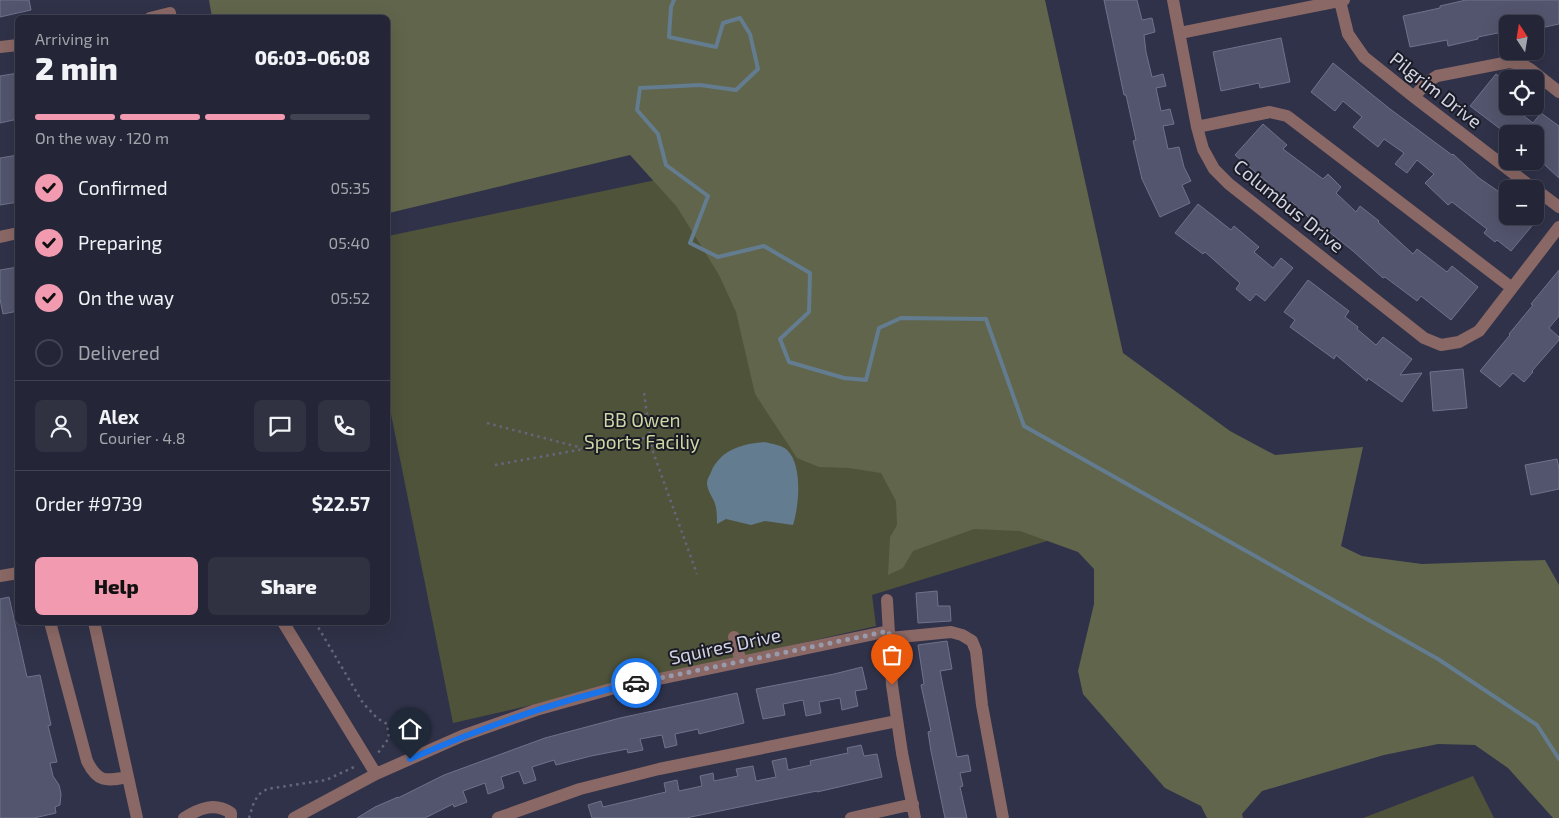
<!DOCTYPE html>
<html lang="en">
<head>
<meta charset="utf-8">
<style>
	:root { --surface:#242637; --page:#303242; --text:#f1f3f6; --muted:#a3a5ad; --line:#414352; --accent:#f19ab0 }
	body { margin:0; font-family:"Exo 2",sans-serif; background:var(--page); color:var(--text); height:100vh; display:flex; flex-direction:column; font-size:19px; white-space:nowrap }
	* { box-sizing:border-box; margin:0 }
	p { font-size:16px; color:var(--muted) }
	.icon { flex:none; width:28px; height:28px; fill:none; stroke:currentColor; stroke-width:2; stroke-linecap:round; stroke-linejoin:round }
	.map { position:relative; flex:1; overflow:hidden }
	.panel { position:absolute; left:15px; top:15px; width:375px; height:610px; display:flex; flex-direction:column; background:var(--surface); border-radius:8px; box-shadow:0 5px 20px #0002,0 0 0 1px var(--line) }
	.panel>* { flex:none }
	.needle { width:32px; rotate:348deg }
	.fabs { position:absolute; left:1499px; top:15px; display:grid; gap:10px }
	.fabs a { display:grid; place-items:center; width:45px; height:45px; border-radius:8px; background:var(--surface); box-shadow:0 5px 20px #0002,0 0 0 1px var(--line); font-size:25px }
	.pin { position:absolute; display:grid; place-items:center; width:42px; height:42px; color:#fff; margin:-51px -21px; border-radius:50% 50% 50% 0; rotate:-45deg; box-shadow:0 0 5px #0007 }
	.pin .icon { rotate:45deg }
	.courier { position:absolute; display:grid; place-items:center; width:50px; height:50px; margin:-25px; border:4px solid #1a73e8; border-radius:50%; background:#fff; color:#222; box-shadow:0 1px 6px #0007 }
	.overview em { font-style:normal; font-weight:800 }
	.overview div { display:flex; flex-direction:column-reverse }
	.overview { display:flex; align-items:center; justify-content:space-between; height:85px; padding:0 20px }
	h1 { font-size:32px; font-weight:800; line-height:38px }
	.bar { display:grid; grid-template-columns:repeat(4,1fr); gap:8px 5px; align-content:center; height:60px; padding:0 20px }
	.bar i { height:6px; border-radius:4px; background:var(--line) }
	.bar .current { background:var(--accent) }
	.bar p { grid-column:span 4 }
	.line { display:flex; align-items:center; gap:12px; padding:0 20px; border-top:1px solid var(--line) }
	.line div { flex:1 }
	.round { display:grid; place-items:center; flex:none; width:52px; height:52px; border-radius:8px; background:var(--page) }
	ol { padding:0 20px; list-style:none }
	li { display:flex; align-items:center; gap:15px; height:55px }
	li p { margin-inline-start:auto }
	li .icon { padding:5px; border-radius:50%; background:var(--accent); color:#111; stroke-width:4 }
	li:last-child { color:var(--muted) }
	li i { width:28px; height:28px; border:2px solid var(--line); border-radius:50% }
	.primary-button { display:flex; gap:10px; margin-top:auto; padding:10px 20px }
	.primary-button a { flex:1; height:58px; border-radius:8px; background:var(--accent); color:#111; font-size:20px; font-weight:800; line-height:58px; text-align:center }
	.primary-button a+a { background:var(--page); color:var(--text) }
	.map>svg:first-child { display:block }
</style>
</head>
<body>
<div class="map">
<svg width="1559" height="818" viewBox="0 0 1559 818">
	<rect width="100%" height="100%" fill="#303249"/>
	<path fill="#4f533a" d="M1038,100L1125,517L872,595L876,626L453,723L388,399V236Z
		M1473,776L1494,818H1363Z"/>
	<path fill="#60654b" d="M209,0H1045L1123,353L1230,431L1275,455L1363,447L1341,546L1362,556L1422,564L1545,560L1559,585V818H1553L1508,768L1475,745L1438,744L1384,755L1262,791L1242,814L1243,818H1207L1201,806L1165,788L1083,694L1078,671L1094,604V569L1078,552L1020,531L974,529L913,551L903,568L888,575L890,537L897,525L896,501L881,473L849,468L819,467L797,458L755,394L736,312L719,275L677,207L630,155L389,213L388,212V18L212,17Z"/>
	<path fill="#647c8f" d="M765,442C772,444 782,445 787,450C803,465 799,506 793,525L765,521L751,525L726,519L717,524C717,516 717,508 714,501C711,495 707,489 707,483C707,479 710,475 711,472C721,449 743,444 765,442Z"/>
	<g fill="none" stroke-linecap="round" stroke-linejoin="round">
		<path stroke="#647c8f" stroke-width="4" d="M674,0L671,7L669,37L716,47L723,23L740,18L750,34L758,69L736,90L700,85L640,88L637,110L658,134L666,165L708,196L690,243L718,257L764,246L810,273L809,312L780,339L789,362L844,378L866,380L879,328L901,318L986,319L1024,426L1438,659L1537,725L1559,759"/>
	</g>
	<path fill="#52556d" stroke="#6f728c" d="M0,0H29L31,10L0,17Z
		M1104,0H1137L1142,20L1152,18L1155,32L1144,35L1146,52L1152,77L1163,74L1166,86L1156,88L1161,111L1170,109L1174,124L1163,126L1168,149L1179,147L1184,167L1191,181L1182,185L1190,203L1160,217L1142,179L1133,141L1136,140L1126,95H1124Z
		M1466,0H1559V24L1536,29L1535,24H1508V31L1478,37V39L1448,46L1447,40L1410,47L1403,16L1440,8V6Z
		M1281,38L1290,82L1260,88L1259,83L1221,91L1213,52Z
		M1333,63L1390,109L1452,155L1453,154L1479,178L1508,198V216H1531L1536,221L1511,251L1497,240L1495,242L1484,233L1487,229L1452,202L1448,205L1425,183L1434,174L1417,160L1407,173L1395,164L1404,153L1384,139L1378,147L1353,127L1362,117L1343,101L1335,111L1311,92Z
		M18,73V119L0,123V76Z
		M1496,74L1508,83V106H1511L1533,123L1541,113L1559,126V178L1535,156V134H1507L1470,106Z
		M1263,124L1287,145L1283,149L1323,179L1328,174L1341,187L1336,193L1356,212L1360,206L1379,221L1378,222L1413,254L1417,249L1447,272L1452,266L1478,287L1451,320L1421,296L1417,301L1385,277L1383,278L1353,251L1323,227L1321,229L1292,202L1291,204L1265,184L1267,182L1235,155Z
		M18,155V202L0,205V158Z
		M1198,204L1231,230L1234,226L1259,247L1254,252L1273,268L1281,258L1293,268L1265,301L1256,294L1250,301L1236,289L1240,283L1205,252L1203,254L1175,233Z
		M18,267V311L3,314L0,299V270Z
		M1559,270V316L1549,328L1559,337V340L1532,371L1533,372L1524,382L1513,373L1500,387L1480,371L1510,335L1509,334L1533,305L1531,304Z
		M1308,280L1349,311L1345,317L1358,327L1357,329L1376,345L1383,337L1412,359L1400,375L1422,373L1402,402L1368,378L1367,381L1336,355L1334,359L1290,327L1295,320L1284,312Z
		M1463,369L1467,408L1433,411L1430,372Z
		M1557,459L1559,469V489L1531,495L1525,465Z
		M937,591L938,606H950L951,621L918,623L916,593Z
		M9,597L27,677L40,675L51,725L48,726L57,762L50,763L53,776L59,785L61,794L60,805L55,807L56,813L34,818H0V599Z
		M947,641L952,669L940,671L957,757L968,755L971,771L960,773L963,786L960,787L967,818H945L931,751L928,732L931,731L921,685L924,684L918,645Z
		M862,667L867,689L855,691L858,706L842,710L840,698L819,702L821,713L806,716L803,700L783,704L785,715L763,719L756,689L834,674Z
		M737,693L744,723L699,734L698,729L675,734L677,745L665,748L662,735L640,739L643,750L628,753L627,749L591,756L556,765L554,760L532,767L536,780L524,784L519,771L501,777L504,788L488,794L485,783L463,791L467,802L454,807L453,804L425,818H357L375,807L398,797V798L444,775L545,738L620,718Z
		M861,745L864,756L877,754L882,777L817,792V791L686,818H592L588,805L601,801L603,807L666,792L664,783L677,780L679,791L702,786L700,776L713,773L714,781L738,776L736,769L753,766L756,781L776,777L772,761L786,758L788,770L811,765L810,761L848,753L847,748Z"/>
	<g fill="none" stroke-linecap="round" stroke-linejoin="round">
		<path stroke="#64667b" stroke-width="2.5" stroke-dasharray="2.5 4" stroke-linecap="butt" d="M644,393L652,449L697,574
			M487,423L582,448
			M495,465L650,437
			M315,622L363,703L377,718L387,724L389,738L378,753
			M249,818L253,805L258,795L267,789L326,780L356,766"/>
		<path stroke="#8a6865" stroke-width="12" d="M1173,0L1197,127L1203,149L1214,169L1229,184L1424,338L1441,345L1459,342L1479,331L1559,227
			M1340,1L1348,34L1364,57L1414,97L1534,189
			M150,18L170,13L171,18
			M1180,33L1344,0
			M0,47L18,45
			M1414,97L1426,83L1437,76L1509,62L1521,64L1530,69L1559,92
			M1197,127L1270,112L1287,116L1512,288
			M1535,189L1559,207
			M0,237L18,233
			M0,576L18,573
			M887,600L892,685L902,753L915,818
			M50,622L87,761C98,783 106,781 128,777
			M94,622L137,818
			M283,622L376,774
			M734,637L741,662
			M890,638L951,632L962,635L972,641L976,651L982,705L1003,818
			M184,818C200,808 215,802 231,813V818
			M294,818L376,774L462,736L536,710L611,689L889,631
			M498,818L580,789L659,769L897,721
			M851,818L913,804"/>
	</g>
	<g fill="none" stroke-linecap="round" stroke-linejoin="round">
		<path stroke="#999bac" stroke-width="5" stroke-dasharray="0 9" d="M636,683L889,631L892,685"/>
		<path stroke="#1a73e8" stroke-width="6" d="M410,759C483,727 558,700 636,683"/>
	</g>
	<g text-anchor="middle" stroke-width="4" stroke-linejoin="round" paint-order="stroke">
		<g font-size="19" fill="#d1d3e2" stroke="#1a1b25">
			<text transform="translate(1436 90) rotate(38)" y="7">Pilgrim Drive</text>
			<text transform="translate(1289 206) rotate(39)" y="7">Columbus Drive</text>
			<text transform="translate(725 646) rotate(-12)" y="7">Squires Drive</text>
		</g>
		<g font-size="19" fill="#ced7a3" stroke="#1a1b25">
			<text x="642" y="427">BB Owen<tspan x="642" dy="22">Sports Faciliy</tspan></text>
		</g>
	</g>
</svg>
<div class="fabs">
<a><svg class="needle" viewBox="-14 -14 28 28"><path d="M0-13l5 13h-10z" fill="#e53935"/><path d="M0 13l5-13h-10z" fill="#a3a5ad"/></svg></a>
<a><svg class="icon" aria-label="locate" viewBox="0 0 24 24"><circle cx="12" cy="12" r="6"/><path d="M12 2v4M12 18v4M2 12h4M18 12h4"/></svg></a>
<a>+</a>
<a>−</a>
</div>
<div class="pin" style="left:892px;top:685px;background:#ea580c"><svg class="icon" aria-label="bag" viewBox="0 0 24 24"><path d="M5 8h14l-1 12H6zM9 8a3 3 0 0 1 6 0"/></svg></div>
<div class="pin" style="left:410px;top:759px;background:#1f2937"><svg class="icon" aria-label="home" viewBox="0 0 24 24"><path d="M3 11l9-7 9 7M6 9v11h12V9"/></svg></div>
<div class="courier" style="left:636px;top:683px"><svg class="icon" aria-label="car" viewBox="0 0 24 24"><path d="M5 17H2v-5l4-1 3-4h7l3 4 3 1v5h-3M9 17h6M6 11h13"/><circle cx="7" cy="17" r="2"/><circle cx="17" cy="17" r="2"/></svg></div>
<section class="panel">
<div class="overview"><div><h1>2 min</h1><p>Arriving in</p></div><em>06:03–06:08</em></div>
<div class="bar"><i class="current"></i><i class="current"></i><i class="current"></i><i></i><p>On the way · 120 m</p></div>
<ol>
<li><svg class="icon" aria-label="check" viewBox="0 0 24 24"><path d="M5 12l5 5 9-10"/></svg>Confirmed<p>05:35</p></li>
<li><svg class="icon" aria-label="check" viewBox="0 0 24 24"><path d="M5 12l5 5 9-10"/></svg>Preparing<p>05:40</p></li>
<li><svg class="icon" aria-label="check" viewBox="0 0 24 24"><path d="M5 12l5 5 9-10"/></svg>On the way<p>05:52</p></li>
<li><i></i>Delivered</li>
</ol>
<div class="line" style="height:90px"><a class="round"><svg class="icon" aria-label="person" viewBox="0 0 24 24"><circle cx="12" cy="8" r="4"/><path d="M4 21q1-7 8-7t8 7"/></svg></a><div><b>Alex</b><p>Courier · 4.8</p></div><a class="round"><svg class="icon" aria-label="chat" viewBox="0 0 24 24"><path d="M4 5h16v11H9l-5 4z"/></svg></a><a class="round"><svg class="icon" aria-label="phone" viewBox="0 0 24 24"><path d="M5 4h4l2 5-3 2q2 4 5 5l2-3 5 2v4C11 20 4 13 5 4z"/></svg></a></div>
<div class="line" style="height:65px"><div>Order #9739</div><b>$22.57</b></div>
<div class="primary-button"><a>Help</a><a>Share</a></div>
</section>
</div>
</body>
</html>
